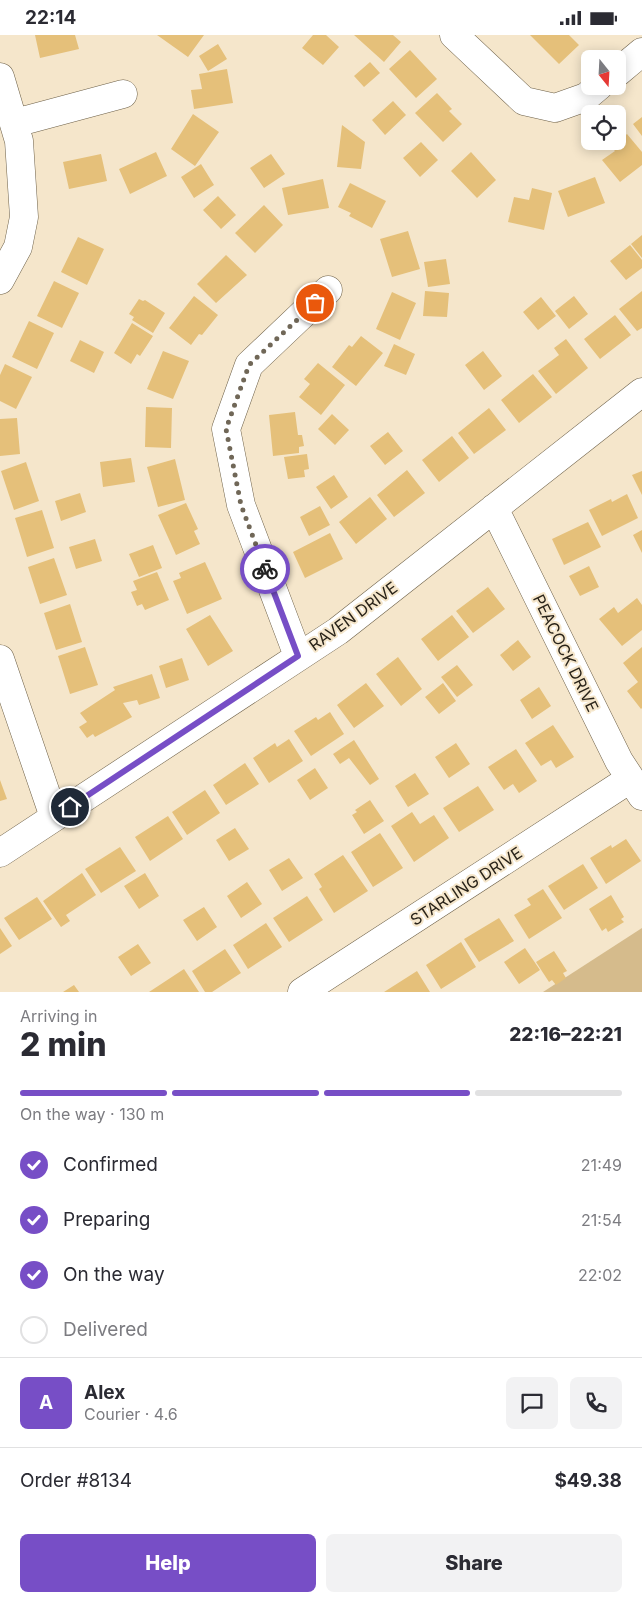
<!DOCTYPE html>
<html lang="en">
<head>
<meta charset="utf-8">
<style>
	:root { --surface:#fff; --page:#f2f2f3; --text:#2b2b33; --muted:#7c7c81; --line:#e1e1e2; --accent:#774ec6 }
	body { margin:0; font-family:Inter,sans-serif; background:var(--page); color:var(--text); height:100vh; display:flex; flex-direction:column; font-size:19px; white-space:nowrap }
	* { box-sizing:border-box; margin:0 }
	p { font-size:16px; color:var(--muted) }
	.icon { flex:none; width:28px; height:28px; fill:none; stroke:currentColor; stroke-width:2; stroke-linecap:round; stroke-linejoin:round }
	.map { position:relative; height:957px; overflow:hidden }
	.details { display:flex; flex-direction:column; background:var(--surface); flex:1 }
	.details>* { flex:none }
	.needle { width:32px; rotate:162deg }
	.tools { position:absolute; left:581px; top:15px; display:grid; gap:10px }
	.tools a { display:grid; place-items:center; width:45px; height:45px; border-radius:8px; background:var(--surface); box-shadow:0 2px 12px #0003; font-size:25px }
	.pin { position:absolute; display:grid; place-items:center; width:42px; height:42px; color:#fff; margin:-21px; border:2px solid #fff; border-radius:50%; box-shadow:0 1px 5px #0007 }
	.courier { position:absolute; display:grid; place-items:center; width:50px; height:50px; margin:-25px; border:4px solid #774ec6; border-radius:50%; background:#fff; color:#222; box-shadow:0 1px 6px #0007 }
	.head em { font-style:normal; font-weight:800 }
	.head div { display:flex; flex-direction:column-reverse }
	.head { display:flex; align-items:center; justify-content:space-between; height:85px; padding:0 20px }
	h1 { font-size:32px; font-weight:800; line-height:38px }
	.bar { display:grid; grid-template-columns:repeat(4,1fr); gap:8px 5px; align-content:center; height:60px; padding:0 20px }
	.bar i { height:6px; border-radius:4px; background:var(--line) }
	.bar .active { background:var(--accent) }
	.bar p { grid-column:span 4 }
	.line { display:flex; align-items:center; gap:12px; padding:0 20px; border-top:1px solid var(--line) }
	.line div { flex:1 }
	.round { display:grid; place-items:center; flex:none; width:52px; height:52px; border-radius:8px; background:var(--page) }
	ol { padding:0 20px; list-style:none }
	li { display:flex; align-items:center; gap:15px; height:55px }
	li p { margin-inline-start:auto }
	li .icon { padding:5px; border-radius:50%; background:var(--accent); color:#fff; stroke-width:4 }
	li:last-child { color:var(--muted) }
	li i { width:28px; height:28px; border:2px solid var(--line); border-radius:50% }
	.action { display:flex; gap:10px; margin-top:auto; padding:10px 20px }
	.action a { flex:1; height:58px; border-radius:8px; background:var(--accent); color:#fff; font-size:20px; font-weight:800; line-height:58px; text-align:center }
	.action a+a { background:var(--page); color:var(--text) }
	.status { display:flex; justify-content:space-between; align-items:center; height:35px; padding:0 25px; background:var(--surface); direction:ltr }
	.status svg { height:14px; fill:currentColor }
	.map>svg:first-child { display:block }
</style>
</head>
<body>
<div class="status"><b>22:14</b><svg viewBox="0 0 49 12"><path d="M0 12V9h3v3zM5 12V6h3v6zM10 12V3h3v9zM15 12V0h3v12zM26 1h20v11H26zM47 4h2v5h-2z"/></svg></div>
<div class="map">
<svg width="642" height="957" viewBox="0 0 642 957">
	<rect width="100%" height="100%" fill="#f5e6cb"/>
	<path fill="#d5bb8c" d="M642,893V957H543Z"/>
	<path fill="#e5c07a" d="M35,0H75L79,14L40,23Z
		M157,0H204L188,22Z
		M313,0H326L339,12L323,30L302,13Z
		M354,0H393L401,7L384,27Z
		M530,0H569L579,10L559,29Z
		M218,9L227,24L208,36L199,21Z
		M410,15L437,44L416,63L389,34Z
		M370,27L380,38L364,52L354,41Z
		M227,34L233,68L194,74L191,55L202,54L199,39Z
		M437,58L452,74L449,76L462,89L443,107L415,78Z
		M393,66L406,80L385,100L372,85Z
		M193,79L219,97L195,131L171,114Z
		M642,82V101L633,89Z
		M342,90L365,107L361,134L337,132Z
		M627,99L642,117V130L620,147L602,125L615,116L611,112Z
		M421,107L438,125L420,142L403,123Z
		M156,117L167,141L130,159L119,134Z
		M471,117L496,145L477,163L451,136Z
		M101,119L107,146L69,154L63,127Z
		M271,119L285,139L264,153L250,133Z
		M201,129L214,150L194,163L181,142Z
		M595,142L605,168L568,182L558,156Z
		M323,144L329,173L288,180L282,153Z
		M350,148L386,166L372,193L349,181L351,178L338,172Z
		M532,153L552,158L544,195L508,187L514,162L529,165Z
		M218,161L236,180L221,194L203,175Z
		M264,170L283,190L255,218L235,198Z
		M408,196L420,234L392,242L380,204Z
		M642,200V223L631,209Z
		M78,202L104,214L87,250L61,237Z
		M630,210L642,225V233L626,245L610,226Z
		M226,220L247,240L216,268L197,249Z
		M446,224L450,249L428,252L424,227Z
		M54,246L79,258L62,293L37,281Z
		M425,256L449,258L447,282L423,281Z
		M642,256V293L637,296L619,274Z
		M392,257L416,268L400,305L376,294Z
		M194,261L218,280L202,300L199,299L191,310L169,293Z
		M574,261L588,279L569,294L555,276Z
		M541,262L556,281L538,295L523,277Z
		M139,264L143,266L145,265L165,278L153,298L132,285L134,282L129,279Z
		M615,280L631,300L600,324L584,304Z
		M29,286L54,298L37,334L12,322Z
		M132,288L153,301L140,321L137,319L131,329L114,318Z
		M361,301L383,318L356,351L332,332L349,310L352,312Z
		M566,304L588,333L556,359L538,336L559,320L554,313Z
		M80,305L104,317L94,338L70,326Z
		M394,309L415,319L406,340L384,331Z
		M163,316L189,326L173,364L147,354Z
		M483,316L502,341L484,355L465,330Z
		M318,328L345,350L321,380L299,362L310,349L304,344Z
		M5,329L32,342L16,374L0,366V340Z
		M533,339L552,362L519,388L501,365Z
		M146,372L172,373L171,413L145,412Z
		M489,373L506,395L474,419L458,398Z
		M295,377L298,400H302L304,411L299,412V418L273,421L269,380Z
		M332,379L349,395L335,410L318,394Z
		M17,383L20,419L0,421V384Z
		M388,397L403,416L385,430L370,411Z
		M452,401L469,423L439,447L422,425Z
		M307,419L309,434L304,435L305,442L288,444L284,422Z
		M131,423L135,447L103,452L100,427Z
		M175,424L185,465L158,472L147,432Z
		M26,427L39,466L14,475L1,436Z
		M407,435L425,458L394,482L377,460Z
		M642,436V460L632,440Z
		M334,440L348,462L331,474L316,452Z
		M80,458L86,477L61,486L55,466Z
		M627,459L638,483L602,501L589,475L611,464L612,467Z
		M370,462L387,484L356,509L339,487Z
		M186,468L198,494L194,496L200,509L176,520L158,480Z
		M320,471L330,490L309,501L300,482Z
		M42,475L54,513L27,522L15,483Z
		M588,487L601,512L564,530L552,504Z
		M642,495V518L633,500Z
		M330,498L343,524L305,543L293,517Z
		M95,504L102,526L76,534L69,512Z
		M153,510L162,533L139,542L129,519Z
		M54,523L67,560L40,569L28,532Z
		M205,527L222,564L187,579L173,546L181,543L179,538Z
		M589,531L599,552L580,561L569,541Z
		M157,537L169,565L145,575L142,569L137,571L131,557L137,555L133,546Z
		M488,552L505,574L473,598L456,576Z
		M637,563L642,570V595L622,611L599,584L614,572L618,578Z
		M70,569L82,607L56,615L44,578Z
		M210,580L233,616L208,631L186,594Z
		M452,580L469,602L438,626L421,604Z
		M518,605L531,622L513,636L500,620Z
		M85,612L98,650L70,659L58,621Z
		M642,612V673L641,674L627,656L638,647L623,628Z
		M398,622L422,654L401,671L376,639Z
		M182,623L189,645L166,653L159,631Z
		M457,630L473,650L457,662L441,642Z
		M152,639L160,663L139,670L137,665L123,668L132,682L95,702L93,699L87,703L79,692L87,687L80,678L115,655L113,652Z
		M366,648L384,671L354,693L337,670Z
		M443,648L456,666L439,679L425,662Z
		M539,652L551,671L532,684L520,665Z
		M330,677L344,699L311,721L294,696L316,682L318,685Z
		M553,690L574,722L556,733L551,725L541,731L525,708Z
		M289,704L303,726L269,748L253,723L275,708L277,712Z
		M354,705L379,744L370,750L349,723L340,729L333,719Z
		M456,708L470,729L449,743L435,722Z
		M516,714L537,746L519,758L513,749L504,755L488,732Z
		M245,728L259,749L226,770L213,750Z
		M315,733L328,753L310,765L297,745Z
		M415,738L429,759L408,772L395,751Z
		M0,745L7,764L0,766Z
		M478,751L494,775L459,797L443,773Z
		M205,755L220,778L187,800L172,777Z
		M370,765L384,786L364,799L352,780L357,777L355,775Z
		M412,777L420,789L434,780L449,803L414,827L391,791Z
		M168,781L183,804L150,826L135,802Z
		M235,793L249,814L229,826L216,805Z
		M380,798L403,833L373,852L351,817Z
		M626,804L641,826L606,849L590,823L611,810L612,813Z
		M120,812L136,836L101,858L85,834Z
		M343,820L368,856L334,878L319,854L322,852L314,839Z
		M289,823L303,843L282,856L269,835Z
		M583,829L598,853L564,875L548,851Z
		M82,838L96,860L66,880L70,886L61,892L43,866Z
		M145,838L159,861L139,874L124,851Z
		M247,847L262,869L241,883L227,861Z
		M543,854L562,883L529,904L514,880L531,870L527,864Z
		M611,860L624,882L621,884L624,887L608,897L606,893L602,896L589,874Z
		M307,861L323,885L289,907L273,883Z
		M37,862L52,884L19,905L4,883Z
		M204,872L217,892L197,906L183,885Z
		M499,883L514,906L479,927L464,904Z
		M266,888L282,912L248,934L233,910Z
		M0,893L12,911L0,919Z
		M461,907L476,932L441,954L426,930Z
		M138,909L151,928L131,941L118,922Z
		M525,913L540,935L519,949L504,927Z
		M225,914L241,938L212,957H205L192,936Z
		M554,916L567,936L563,938L566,943L556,950L552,945L549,947L536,927Z
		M184,934L199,957H149Z
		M417,936L430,957H384Z
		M74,950L79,957H63Z"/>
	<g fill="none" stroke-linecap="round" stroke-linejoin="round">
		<defs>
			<path id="minor" d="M454,0L524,66L555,73L586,62L599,51
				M618,37L642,17
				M0,42L19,106L24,182L18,212L0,245
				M15,88L123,59
				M494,473L619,726L642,761
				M298,621L241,470L226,394L249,330L328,255
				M0,624L54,782
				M0,818L338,596L642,357
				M302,957L630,744"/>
		</defs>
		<use href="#minor" stroke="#6d6048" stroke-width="29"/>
		<use href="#minor" stroke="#fff" stroke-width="28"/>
	</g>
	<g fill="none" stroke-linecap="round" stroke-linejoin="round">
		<path stroke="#706757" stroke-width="5" stroke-dasharray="0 9" d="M265,534L241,470L226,394L249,330L315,268"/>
		<path stroke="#774ec6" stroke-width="6" d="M70,772L298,621L265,534"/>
	</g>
	<g text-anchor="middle" stroke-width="4" stroke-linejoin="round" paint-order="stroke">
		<g font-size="16" fill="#292319" stroke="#f5e6cb">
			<text transform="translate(353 581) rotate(-36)" y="6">RAVEN DRIVE</text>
			<text transform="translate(566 618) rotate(64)" y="6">PEACOCK DRIVE</text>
			<text transform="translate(466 851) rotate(-33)" y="6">STARLING DRIVE</text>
		</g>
	</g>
</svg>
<div class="tools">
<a><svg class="needle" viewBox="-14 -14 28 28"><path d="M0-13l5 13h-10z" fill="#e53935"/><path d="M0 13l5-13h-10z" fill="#7c7c81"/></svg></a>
<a><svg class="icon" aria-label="locate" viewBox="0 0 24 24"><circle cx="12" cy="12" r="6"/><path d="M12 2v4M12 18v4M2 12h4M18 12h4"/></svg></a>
</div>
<div class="pin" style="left:315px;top:268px;background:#ea580c"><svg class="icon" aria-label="bag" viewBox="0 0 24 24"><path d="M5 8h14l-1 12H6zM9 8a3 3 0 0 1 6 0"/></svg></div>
<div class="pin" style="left:70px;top:772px;background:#1f2937"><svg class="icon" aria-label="home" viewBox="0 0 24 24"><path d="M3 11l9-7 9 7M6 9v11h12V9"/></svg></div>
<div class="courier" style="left:265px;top:534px"><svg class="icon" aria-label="bike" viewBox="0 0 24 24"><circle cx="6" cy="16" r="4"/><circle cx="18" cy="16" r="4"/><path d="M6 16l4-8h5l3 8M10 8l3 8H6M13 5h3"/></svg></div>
</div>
<section class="details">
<div class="head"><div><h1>2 min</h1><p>Arriving in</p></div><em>22:16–22:21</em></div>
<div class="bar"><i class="active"></i><i class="active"></i><i class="active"></i><i></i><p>On the way · 130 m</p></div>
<ol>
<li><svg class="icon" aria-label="check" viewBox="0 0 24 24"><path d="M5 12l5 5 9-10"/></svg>Confirmed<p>21:49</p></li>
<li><svg class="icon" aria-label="check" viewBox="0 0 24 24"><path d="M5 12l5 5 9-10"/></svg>Preparing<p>21:54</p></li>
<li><svg class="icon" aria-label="check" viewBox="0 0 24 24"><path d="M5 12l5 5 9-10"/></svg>On the way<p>22:02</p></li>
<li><i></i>Delivered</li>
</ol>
<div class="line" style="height:90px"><b class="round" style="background:var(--accent);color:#fff">A</b><div><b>Alex</b><p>Courier · 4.6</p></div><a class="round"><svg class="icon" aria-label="chat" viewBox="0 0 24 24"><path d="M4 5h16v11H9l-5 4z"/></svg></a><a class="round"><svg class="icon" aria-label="phone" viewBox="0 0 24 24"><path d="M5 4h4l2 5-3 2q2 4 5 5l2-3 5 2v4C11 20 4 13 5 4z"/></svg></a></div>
<div class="line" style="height:65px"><div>Order #8134</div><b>$49.38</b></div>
<div class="action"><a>Help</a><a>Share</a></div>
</section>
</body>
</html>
